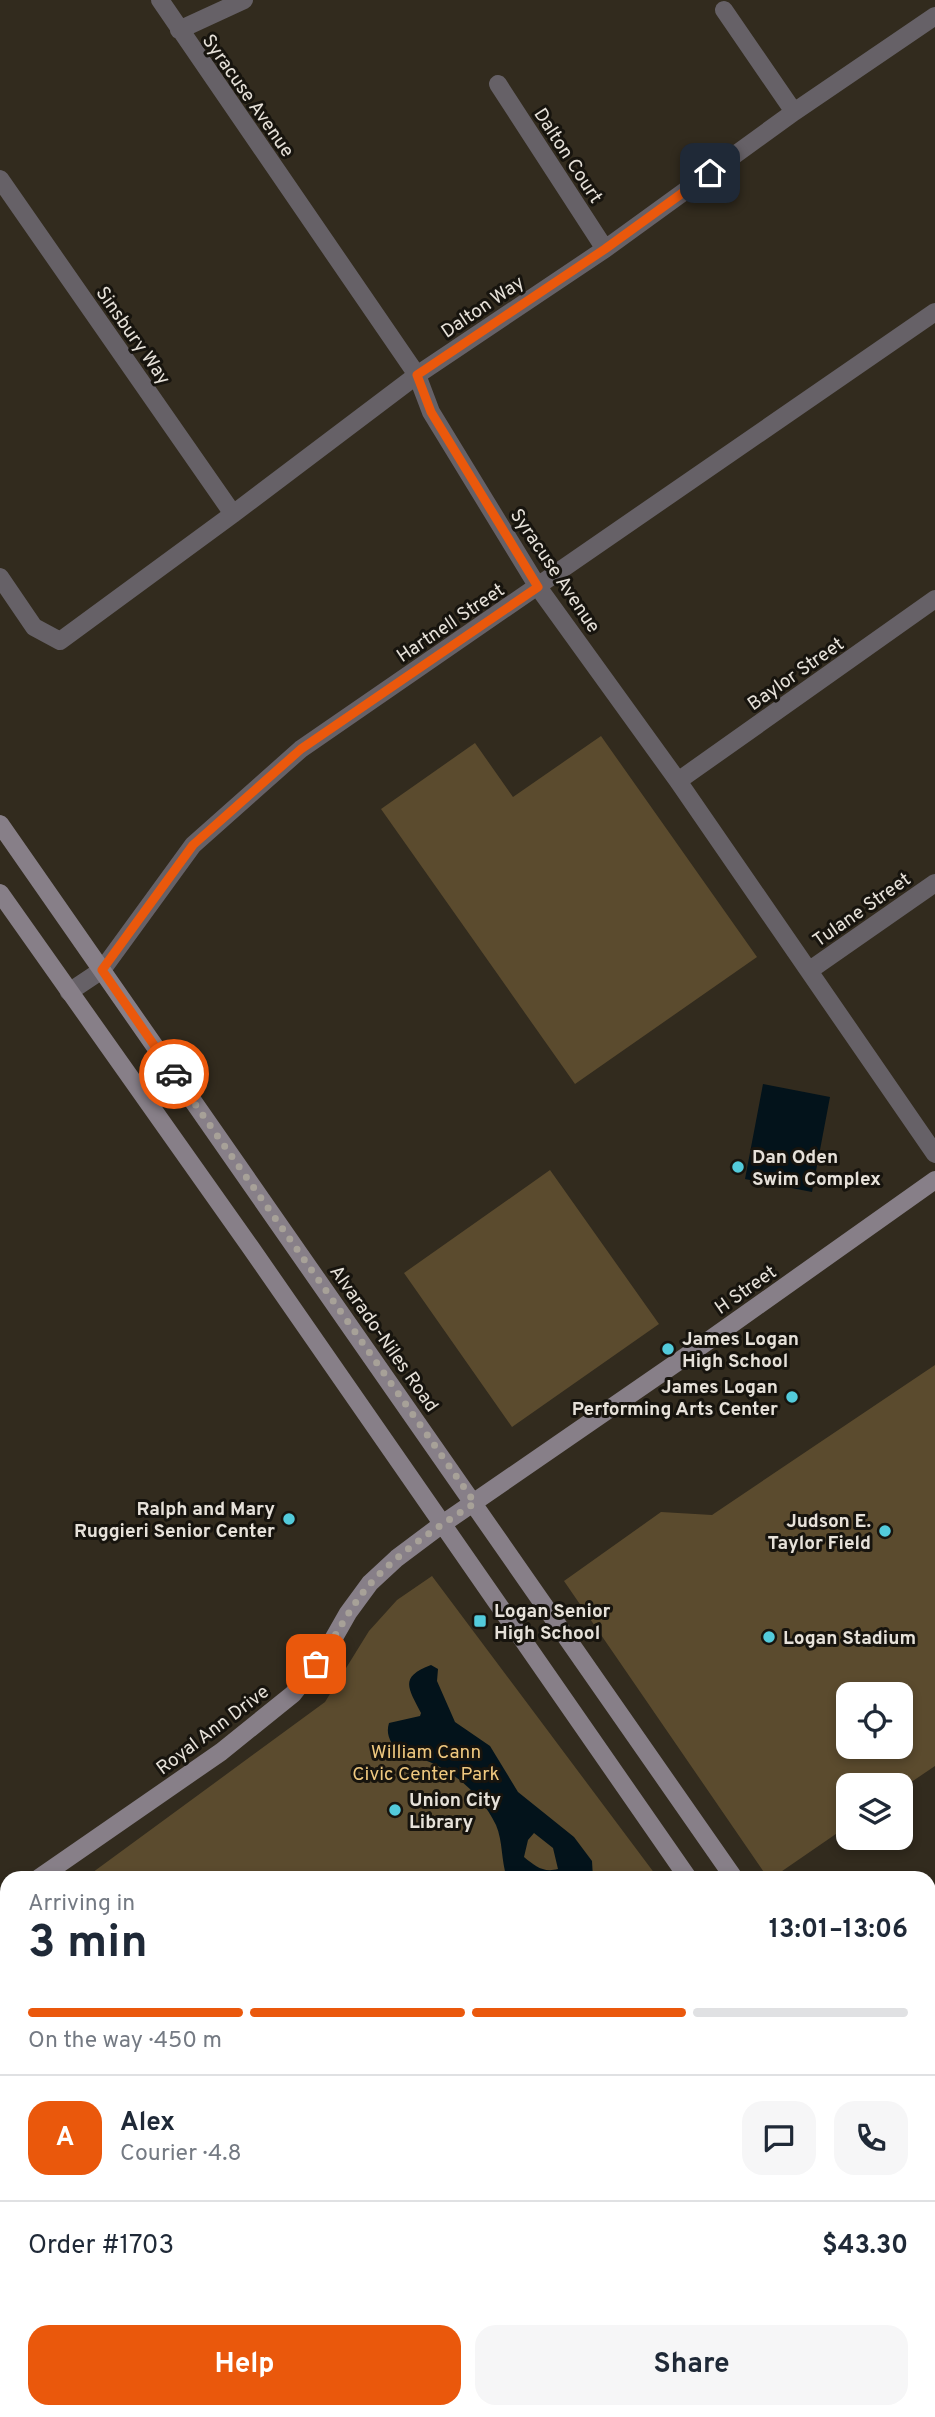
<!DOCTYPE html>
<html lang="en">
<head>
<meta charset="utf-8">
<style>
	:root { --surface:#fff; --page:#f6f6f7; --text:#1f2937; --muted:#747a83; --line:#e0e1e3; --accent:#ea580c }
	body { margin:0; font-family:Overpass,sans-serif; background:var(--page); color:var(--text); height:100vh; display:flex; flex-direction:column; font-size:26px; white-space:nowrap }
	* { box-sizing:border-box; margin:0 }
	p { font-size:23px; color:var(--muted) }
	.icon { flex:none; width:38px; height:38px; fill:none; stroke:currentColor; stroke-width:2; stroke-linecap:round; stroke-linejoin:round }
	.map { position:relative; flex:1; overflow:hidden }
	.side { position:absolute; left:0px; top:1871px; width:936px; height:548px; display:flex; flex-direction:column; background:var(--surface); border-radius:21px 21px 0 0; box-shadow:0 4px 10px #0003 }
	.side>* { flex:none }
	.buttons { position:absolute; left:836px; top:1682px; display:grid; gap:14px }
	.buttons a { display:grid; place-items:center; width:77px; height:77px; border-radius:14px; background:var(--surface); box-shadow:0 4px 10px #0003; font-size:35px }
	.pin { position:absolute; display:grid; place-items:center; width:60px; height:60px; color:#fff; margin:-30px; border-radius:14px; box-shadow:0 4px 10px #0006 }
	.courier { position:absolute; display:grid; place-items:center; width:70px; height:70px; margin:-35px; border:5px solid #ea580c; border-radius:50%; background:#fff; color:#222; box-shadow:0 2px 9px #0007 }
	.head em { font-style:normal; font-weight:700 }
	.head div { display:flex; flex-direction:column-reverse }
	.head { display:flex; align-items:center; justify-content:space-between; height:119px; padding:0 28px }
	h1 { font-size:46px; font-weight:700; line-height:52px }
	.bar { display:grid; grid-template-columns:repeat(4,1fr); gap:10px 7px; align-content:center; height:84px; padding:0 28px }
	.bar i { height:9px; border-radius:5px; background:var(--line) }
	.bar .on { background:var(--accent) }
	.bar p { grid-column:span 4 }
	.line { display:flex; align-items:center; gap:18px; padding:0 28px; border-top:2px solid var(--line) }
	.line div { flex:1 }
	.round { display:grid; place-items:center; flex:none; width:74px; height:74px; border-radius:21px; background:var(--page) }
	.primary-button { display:flex; gap:14px; margin-top:auto; padding:14px 28px }
	.primary-button a { flex:1; height:80px; border-radius:21px; background:var(--accent); color:#fff; font-size:28px; font-weight:700; line-height:80px; text-align:center }
	.primary-button a+a { background:var(--page); color:var(--text) }
	.map>svg:first-child { display:block }
</style>
</head>
<body>
<div class="map">
<svg width="935" height="2417" viewBox="0 0 935 2417">
	<rect width="100%" height="100%" fill="#322b1e"/>
	<path fill="#5b4b2e" fill-rule="evenodd" d="M601,736L757,957L575,1084L381,809L475,743L513,797Z
		M550,1170L659,1324L512,1427L404,1273Z
		M935,1365V1766L901,1789V1785H849V1825L772,1878H768L564,1581L661,1512L712,1515ZM849,1694H901V1746H849Z
		M432,1576L658,1878H85L325,1702L369,1631L397,1600Z
		M7,1934V2241L0,2233V1940Z
		M146,2412H392L385,2417H151Z"/>
	<path fill="#03131b" fill-rule="evenodd" d="M763,1084L830,1097L812,1192L745,1179Z
		M431,1665L438,1669L437,1681L455,1722L490,1746L518,1792L574,1837L592,1861L593,1878H507C501,1861 503,1841 496,1825C479,1789 440,1758 399,1754C392,1744 385,1736 389,1723L420,1716L421,1713C408,1688 399,1677 431,1665ZM534,1833L553,1848L558,1869C543,1873 535,1866 524,1857L528,1840Z"/>
	<g fill="none" stroke-linecap="round" stroke-linejoin="round">
		<path stroke="#03131b" stroke-width="6" d="M0,2242L7,2251
			M134,2412L138,2417"/>
		<path stroke="#666167" stroke-width="18" d="M160,0L417,375L431,412L538,587L678,781L935,1154
			M724,10L794,112
			M179,30L244,0
			M498,84L605,249
			M0,179L233,514
			M0,577L34,627L60,641L233,514L417,375L605,249L794,112L935,16
			M678,781L935,599
			M810,970L935,883
			M69,992L102,970L193,845L301,749L935,312
			M929,2343L935,2340
			M929,2387L935,2383
			M827,2417L834,2412
			M874,2417L885,2412"/>
		<path stroke="#877f88" stroke-width="18" d="M0,824L734,1878
			M0,893L251,1248L688,1878
			M39,1878L221,1752L293,1694L327,1650L348,1613L370,1583L397,1558L441,1525L708,1341L935,1180
			M0,1905L7,1900
			M929,2161L935,2169
			M929,2228L935,2237"/>
	</g>
	<g fill="none" stroke-linecap="round" stroke-linejoin="round">
		<path stroke="#a7a198" stroke-width="7" stroke-dasharray="0 12.6" d="M174,1074L475,1503C439,1526 400,1551 371,1583C349,1607 336,1638 316,1664"/>
		<path stroke="#ea580c" stroke-width="9" d="M174,1074L102,970L193,845L301,749L538,587L431,412L417,375L605,249L710,173"/>
	</g>
	<g fill="#53cbdb" stroke="#17140e" stroke-width="2.5">
		<circle cx="738" cy="1167" r="7"/>
		<circle cx="668" cy="1349" r="7"/>
		<circle cx="792" cy="1397" r="7"/>
		<circle cx="289" cy="1519" r="7"/>
		<circle cx="885" cy="1531" r="7"/>
		<rect x="473" y="1614" width="14" height="14" rx="3.5"/>
		<circle cx="769" cy="1637" r="7"/>
		<circle cx="395" cy="1810" r="7"/>
	</g>
	<g text-anchor="middle" stroke-width="6" stroke-linejoin="round" paint-order="stroke">
		<g font-size="19" fill="#e6e1d9" stroke="#17140e">
			<text transform="translate(249 95) rotate(55)" y="7">Syracuse Avenue</text>
			<text transform="translate(569 155) rotate(57)" y="7">Dalton Court</text>
			<text transform="translate(482 306) rotate(-34)" y="7">Dalton Way</text>
			<text transform="translate(134 335) rotate(55)" y="7">Sinsbury Way</text>
			<text transform="translate(556 570) rotate(56)" y="7">Syracuse Avenue</text>
			<text transform="translate(450 622) rotate(-34)" y="7">Hartnell Street</text>
			<text transform="translate(795 673) rotate(-35)" y="7">Baylor Street</text>
			<text transform="translate(861 909) rotate(-35)" y="7">Tulane Street</text>
			<text transform="translate(745 1289) rotate(-35)" y="7">H Street</text>
			<text transform="translate(385 1338) rotate(55)" y="7">Alvarado-Niles Road</text>
			<text transform="translate(212 1729) rotate(-37)" y="7">Royal Ann Drive</text>
		</g>
		<g font-size="19" font-weight="bold" fill="#e6e1d9" stroke="#17140e" text-anchor="start">
			<text x="752" y="1163">Dan Oden<tspan x="752" dy="22">Swim Complex</tspan></text>
			<text x="682" y="1345">James Logan<tspan x="682" dy="22">High School</tspan></text>
			<text x="778" y="1393" text-anchor="end">James Logan<tspan x="778" dy="22">Performing Arts Center</tspan></text>
			<text x="275" y="1515" text-anchor="end">Ralph and Mary<tspan x="275" dy="22">Ruggieri Senior Center</tspan></text>
			<text x="871" y="1527" text-anchor="end">Judson E.<tspan x="871" dy="22">Taylor Field</tspan></text>
			<text x="494" y="1617">Logan Senior<tspan x="494" dy="22">High School</tspan></text>
			<text x="783" y="1644">Logan Stadium</text>
			<text x="409" y="1806">Union City<tspan x="409" dy="22">Library</tspan></text>
		</g>
		<g font-size="19" fill="#efc87f" stroke="#17140e">
			<text x="426" y="1758">William Cann<tspan x="426" dy="22">Civic Center Park</tspan></text>
		</g>
	</g>
</svg>
<div class="buttons">
<a><svg class="icon" aria-label="locate" viewBox="0 0 24 24"><circle cx="12" cy="12" r="6"/><path d="M12 2v4M12 18v4M2 12h4M18 12h4"/></svg></a>
<a><svg class="icon" aria-label="layers" viewBox="0 0 24 24"><path d="M12 4l9 5-9 5-9-5zM3 14l9 5 9-5"/></svg></a>
</div>
<div class="pin" style="left:316px;top:1664px;background:#ea580c"><svg class="icon" aria-label="bag" viewBox="0 0 24 24"><path d="M5 8h14l-1 12H6zM9 8a3 3 0 0 1 6 0"/></svg></div>
<div class="pin" style="left:710px;top:173px;background:#1f2937"><svg class="icon" aria-label="home" viewBox="0 0 24 24"><path d="M3 11l9-7 9 7M6 9v11h12V9"/></svg></div>
<div class="courier" style="left:174px;top:1074px"><svg class="icon" aria-label="car" viewBox="0 0 24 24"><path d="M5 17H2v-5l4-1 3-4h7l3 4 3 1v5h-3M9 17h6M6 11h13"/><circle cx="7" cy="17" r="2"/><circle cx="17" cy="17" r="2"/></svg></div>
<section class="side">
<div class="head"><div><h1>3 min</h1><p>Arriving in</p></div><em>13:01–13:06</em></div>
<div class="bar"><i class="on"></i><i class="on"></i><i class="on"></i><i></i><p>On the way · 450 m</p></div>
<div class="line" style="height:126px"><b class="round" style="background:var(--accent);color:#fff">A</b><div><b>Alex</b><p>Courier · 4.8</p></div><a class="round"><svg class="icon" aria-label="chat" viewBox="0 0 24 24"><path d="M4 5h16v11H9l-5 4z"/></svg></a><a class="round"><svg class="icon" aria-label="phone" viewBox="0 0 24 24"><path d="M5 4h4l2 5-3 2q2 4 5 5l2-3 5 2v4C11 20 4 13 5 4z"/></svg></a></div>
<div class="line" style="height:91px"><div>Order #1703</div><b>$43.30</b></div>
<div class="primary-button"><a>Help</a><a>Share</a></div>
</section>
</div>
</body>
</html>
